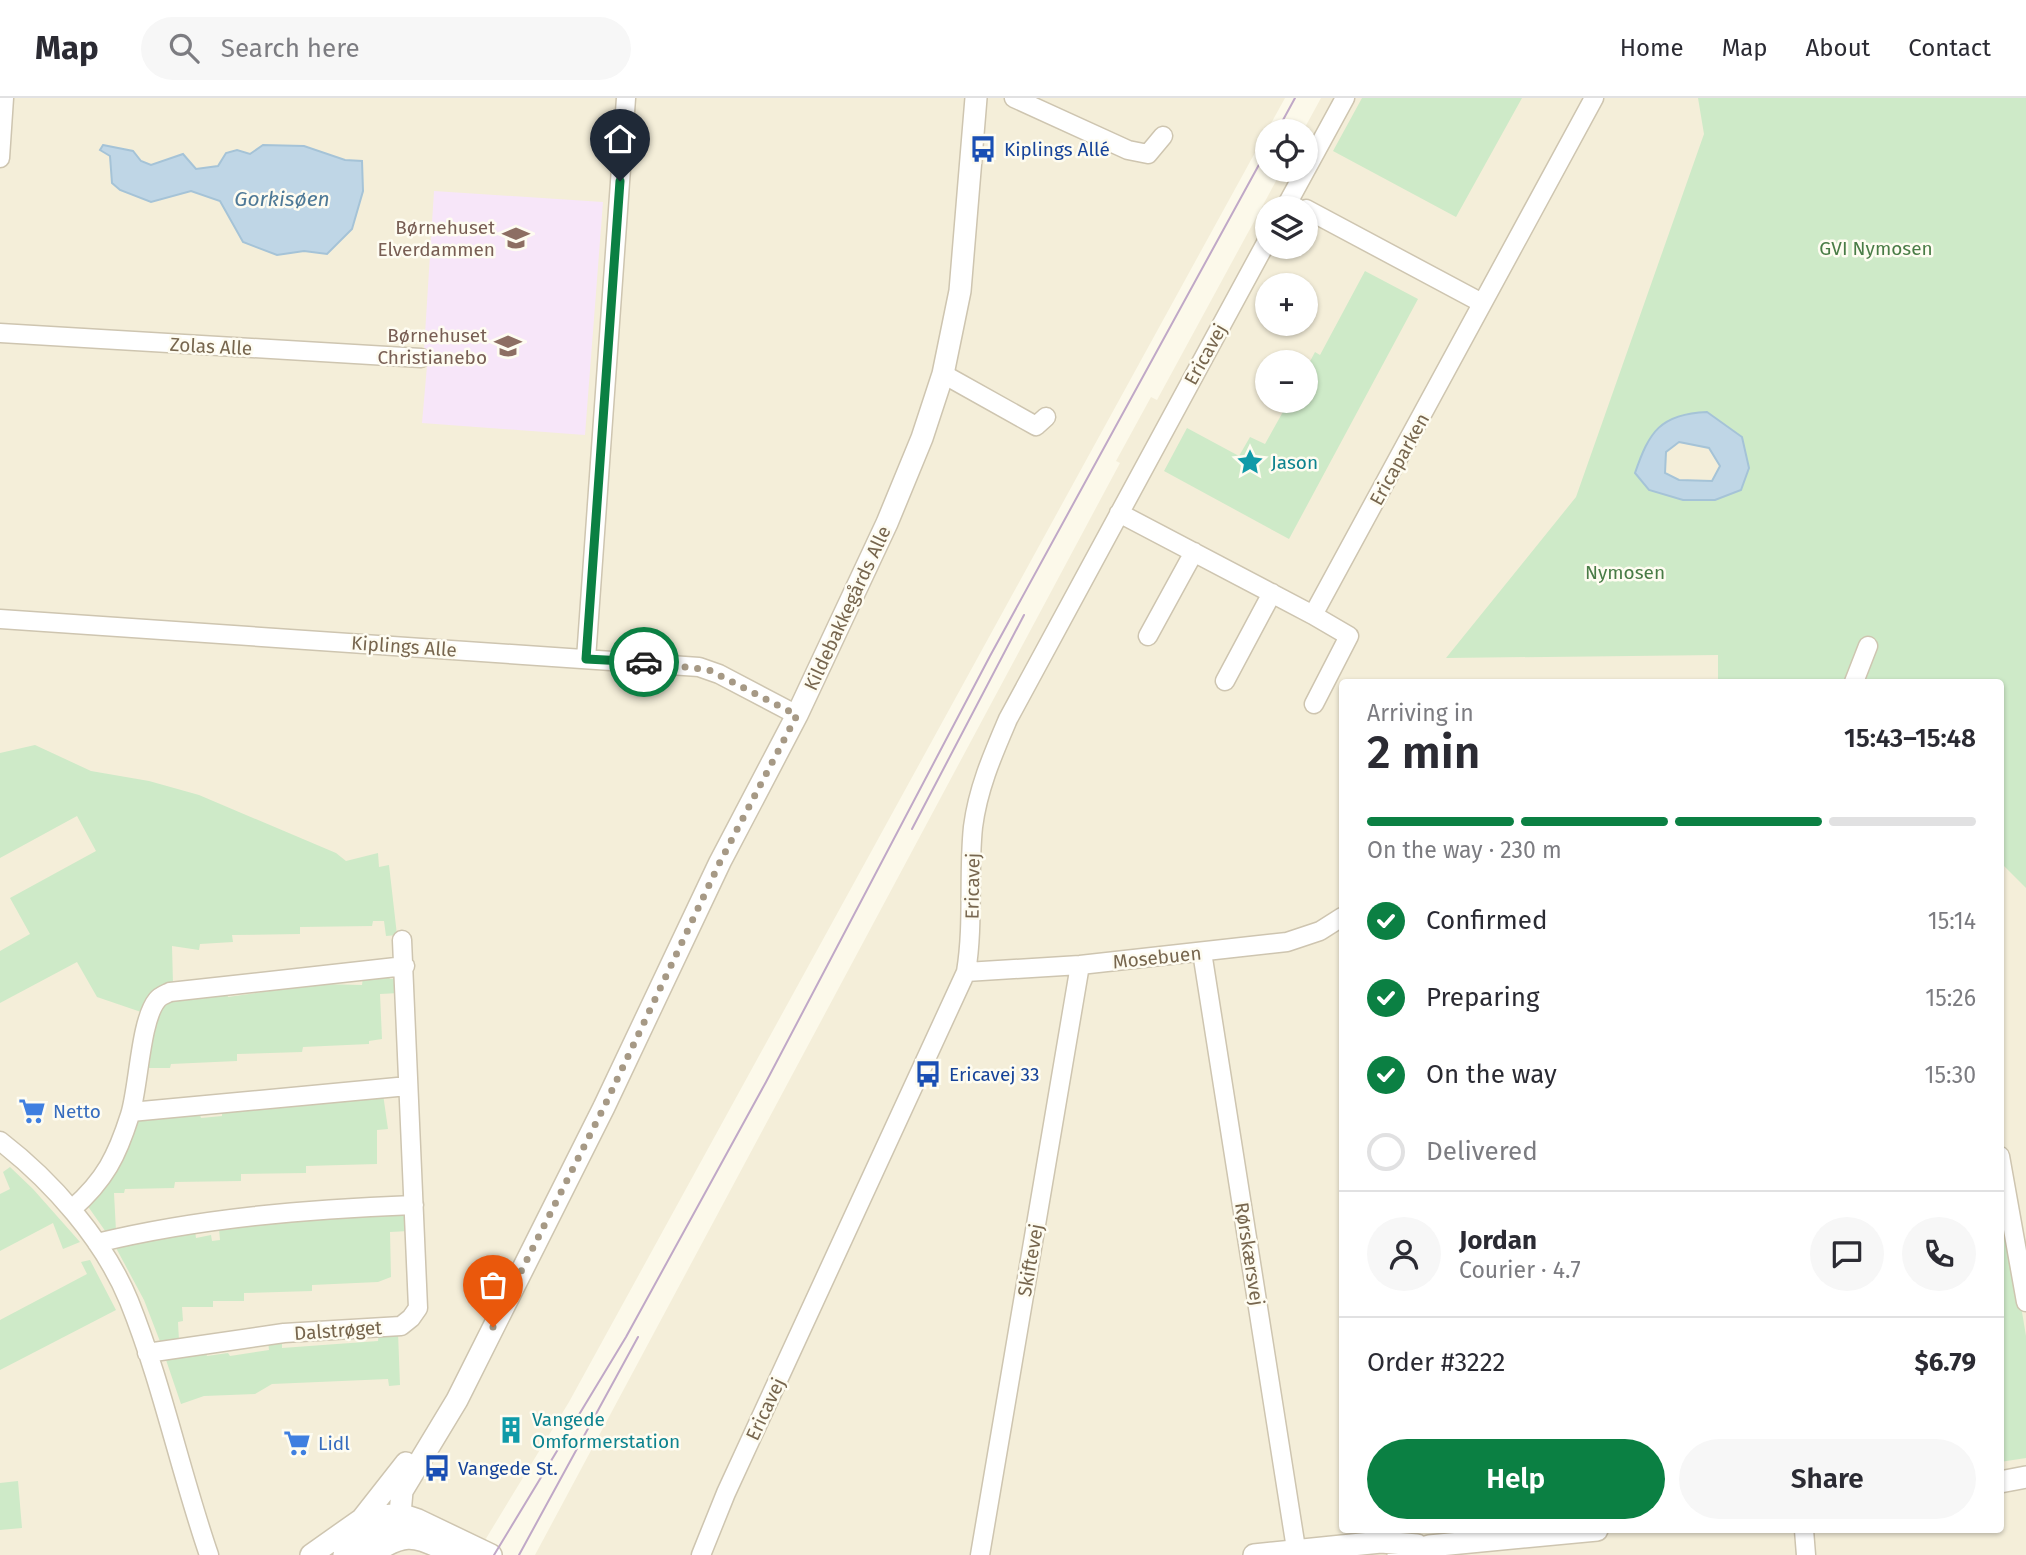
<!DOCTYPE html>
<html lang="en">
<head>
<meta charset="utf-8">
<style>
	:root { --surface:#fff; --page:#f7f7f7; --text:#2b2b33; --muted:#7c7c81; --line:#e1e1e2; --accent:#0b8043 }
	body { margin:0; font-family:"Fira Sans",sans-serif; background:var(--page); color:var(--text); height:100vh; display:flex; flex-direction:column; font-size:26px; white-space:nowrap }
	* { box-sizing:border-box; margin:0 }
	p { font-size:23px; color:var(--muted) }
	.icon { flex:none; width:38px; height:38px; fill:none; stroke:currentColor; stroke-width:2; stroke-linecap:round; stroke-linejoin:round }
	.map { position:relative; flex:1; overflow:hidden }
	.side { position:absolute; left:1339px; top:581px; width:665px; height:854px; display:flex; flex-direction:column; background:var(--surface); border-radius:7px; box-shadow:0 2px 5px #0004 }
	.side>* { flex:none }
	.buttons { position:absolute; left:1255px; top:21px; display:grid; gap:14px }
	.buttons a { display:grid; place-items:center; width:63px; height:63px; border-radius:50%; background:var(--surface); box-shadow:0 2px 5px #0004; font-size:35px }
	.pin { position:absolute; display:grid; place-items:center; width:60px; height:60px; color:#fff; margin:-72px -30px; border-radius:50% 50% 50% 0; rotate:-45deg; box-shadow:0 0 7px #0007 }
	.pin .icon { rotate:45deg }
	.courier { position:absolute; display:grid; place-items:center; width:70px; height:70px; margin:-35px; border:5px solid #0b8043; border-radius:50%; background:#fff; color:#222; box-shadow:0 2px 9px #0007 }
	.overview em { font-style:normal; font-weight:600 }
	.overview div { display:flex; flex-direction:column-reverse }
	.overview { display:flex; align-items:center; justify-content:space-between; height:119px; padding:0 28px }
	h1 { font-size:46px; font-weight:600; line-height:52px }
	.bar { display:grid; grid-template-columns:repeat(4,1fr); gap:10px 7px; align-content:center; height:84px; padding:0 28px }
	.bar i { height:9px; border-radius:5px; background:var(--line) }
	.bar .active { background:var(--accent) }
	.bar p { grid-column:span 4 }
	.line { display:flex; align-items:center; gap:18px; padding:0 28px; border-top:2px solid var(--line) }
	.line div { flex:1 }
	.round { display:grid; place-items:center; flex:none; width:74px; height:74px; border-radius:37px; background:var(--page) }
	ol { padding:0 28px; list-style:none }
	li { display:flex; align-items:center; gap:21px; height:77px }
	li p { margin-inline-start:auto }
	li .icon { padding:7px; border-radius:50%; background:var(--accent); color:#fff; stroke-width:4 }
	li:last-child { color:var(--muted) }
	li i { width:38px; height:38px; border:4px solid var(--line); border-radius:50% }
	.primary-button { display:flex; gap:14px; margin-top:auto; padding:14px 28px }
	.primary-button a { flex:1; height:80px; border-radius:42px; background:var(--accent); color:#fff; font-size:28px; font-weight:600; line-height:80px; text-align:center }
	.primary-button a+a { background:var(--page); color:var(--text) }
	header { display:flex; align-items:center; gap:42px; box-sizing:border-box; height:98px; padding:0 35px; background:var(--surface); border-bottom:2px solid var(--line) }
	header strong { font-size:33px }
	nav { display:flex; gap:38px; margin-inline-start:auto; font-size:24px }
	.search { width:490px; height:63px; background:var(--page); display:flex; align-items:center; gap:18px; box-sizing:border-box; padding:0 24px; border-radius:38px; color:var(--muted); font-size:26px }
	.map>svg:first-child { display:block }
</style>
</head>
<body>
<header>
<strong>Map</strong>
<div class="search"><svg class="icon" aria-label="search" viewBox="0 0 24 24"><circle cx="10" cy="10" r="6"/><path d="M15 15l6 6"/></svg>Search here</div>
<nav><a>Home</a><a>Map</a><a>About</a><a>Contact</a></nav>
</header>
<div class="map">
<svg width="2026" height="1457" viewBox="0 0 2026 1457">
	<rect width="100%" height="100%" fill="#fcf9ea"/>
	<path fill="#f4eed9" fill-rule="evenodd" d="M0,0H1285L569,1304L476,1457H0Z
		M1321,0H2026V1457H535L1120,365L1116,363L1151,299L1157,302L1282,72H1306V33H1303ZM1267,110H1306V149H1267ZM1267,187H1306V226H1267ZM1267,264H1306V303H1267ZM1342,584H2000V1432H1342Z"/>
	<path fill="#f7e6f9" d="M434,93L603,104L585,337L422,325L427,268H423Z"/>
	<path fill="#ceeac8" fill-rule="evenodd" d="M1362,0H1522L1456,119L1333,53Z
		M1698,0H2026V790L2000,764V584H1718V557L1446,560L1576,399L1704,36ZM1706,314L1742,339L1715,402H1683L1649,392L1665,324Z
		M1365,173L1418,201L1289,441L1164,373L1187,330L1239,358L1250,339L1265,346L1289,303H1306V271L1315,254L1320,257Z
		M35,647L91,673L149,683L199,697L336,755L346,763L378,755L379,769L389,767L397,837L386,838L384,823H373L372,828L300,829V836L232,837L233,844L200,846L199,852L172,848L173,886C156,888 147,899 141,914L97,899L77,864L0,905V853L30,836L10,800L96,753L77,718L0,760V655Z
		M387,876L390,881L398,880L399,895L380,896L382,941L369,943V946L303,949L302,954L237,956V963L171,966L170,970H146L154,921L164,902L227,892L228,899L320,886L362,887L363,879Z
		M383,996L388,1031L377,1032V1066L306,1068V1075L241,1076V1083L175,1084L174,1090L125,1091L124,1095H114L116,1133L108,1137L87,1107L134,1026L139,1021L199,1013L201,1020L222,1018V1010Z
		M10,1069L33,1091L80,1144L63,1151L53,1125L0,1153V1096L10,1091L3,1074Z
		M398,1113L407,1120L409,1133L390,1134L391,1179L378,1184L312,1187V1193L244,1195V1203H213V1209H182L183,1223L178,1224L179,1243L161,1246L144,1202L115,1148L195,1133L196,1140L211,1137L212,1143L220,1142L219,1131Z
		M2009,1136L2026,1238V1360L2000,1364V1138Z
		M90,1162L116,1212L0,1272V1222L87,1176L81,1164Z
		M379,1234H398L400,1287L389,1288L388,1281L272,1286L255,1296L204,1298L181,1306L165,1259L205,1251L207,1258L228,1255L230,1258L269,1252L268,1243L282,1241V1250L378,1243Z
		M18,1383L22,1430L0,1432V1385Z"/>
	<path fill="#bfd6e6" stroke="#a5c3d7" stroke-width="2" fill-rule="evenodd" d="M103,47L133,53L141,63L151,67L183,56L196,71L218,68L226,55L237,52L250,56L263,47L304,48L345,62L362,63L363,93L352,131L327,156L304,153L277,157L243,144L220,103L191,93L151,104L120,92L112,85L110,58L100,52Z
		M1707,314L1742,339L1749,370L1741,392L1715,402H1683L1649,392L1635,375C1649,334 1660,316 1707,314ZM1679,344L1709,350L1720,368L1712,383L1679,382L1665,375L1666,354Z"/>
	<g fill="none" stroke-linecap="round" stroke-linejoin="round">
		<defs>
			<path id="minor" d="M1014,0L1128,52L1148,56L1163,38
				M0,60L4,0
				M1285,110L1345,0
				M1306,111L1482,205
				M0,235L421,260
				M943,276L1036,328L1046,319
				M1119,415L1313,517L1594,0
				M1313,517L1349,538L1314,606
				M0,521L699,569L719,576L797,617
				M1148,538L1194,454
				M586,561L626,0
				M1225,583L1272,495
				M1854,584L1868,548
				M1202,854L1297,1457
				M966,874L1080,867L1287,844L1320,833L1342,819
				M131,1014L408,988
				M0,1043C52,1083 104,1142 129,1203C162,1285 180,1373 209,1457
				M2000,1058L2026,1204
				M72,1111C105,1082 117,1058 130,1017C139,988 140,923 157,902C160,898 166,896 170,894L405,868
				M97,1145C199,1120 309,1111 414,1107
				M147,1255L284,1235L401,1228L411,1220L418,1210L402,842
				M1804,1432L1806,1457
				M701,1457L726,1395L966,874C974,826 968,777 973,729C978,690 993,656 1008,621L1267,143
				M980,1457L1080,867"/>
			<path id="tertiary" d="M2000,1384L2026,1379
				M362,1421L406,1365
				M410,1439L400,1416L402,1393L457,1302L604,1009L720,764L797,617L887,425L922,340L943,276L960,193L976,0
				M311,1457L362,1421L400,1416L418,1422L491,1457
				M344,1457L401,1415
				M370,1457C411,1430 415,1440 458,1457
				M1254,1457L1381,1444L1417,1447
				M1398,1457L1429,1448L1597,1432"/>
		</defs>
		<use href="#minor" stroke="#cec5b0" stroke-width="21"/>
		<use href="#tertiary" stroke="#cec5b0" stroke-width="24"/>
		<use href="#minor" stroke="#fff" stroke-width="18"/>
		<use href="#tertiary" stroke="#fff" stroke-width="21"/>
		<path stroke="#c0a8c7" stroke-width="2" d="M1277,33L1295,0
			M912,731L1024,517
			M494,1457L626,1239L766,984L990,558L1267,52
			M519,1457L638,1239"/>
	</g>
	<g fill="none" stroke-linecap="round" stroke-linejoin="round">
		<path stroke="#a69985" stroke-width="7" stroke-dasharray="0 12.6" d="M493,1229L604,1009L720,764L797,617L709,572L644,564"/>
		<path stroke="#0b8043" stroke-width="9" d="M620,83L586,561L644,564"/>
	</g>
	<defs>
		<symbol id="bus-bare" viewBox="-9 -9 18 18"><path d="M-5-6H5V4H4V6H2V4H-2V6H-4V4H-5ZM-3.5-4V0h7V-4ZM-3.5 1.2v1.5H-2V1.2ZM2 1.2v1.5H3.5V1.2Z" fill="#1a4fb4" stroke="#fefcf1" stroke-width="2.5" paint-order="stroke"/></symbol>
		<symbol id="school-bare" viewBox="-9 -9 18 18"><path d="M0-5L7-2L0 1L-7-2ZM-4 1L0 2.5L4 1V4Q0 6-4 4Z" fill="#8d6e63" stroke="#fefcf1" stroke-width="2.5" paint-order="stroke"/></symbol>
		<symbol id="sight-bare" viewBox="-9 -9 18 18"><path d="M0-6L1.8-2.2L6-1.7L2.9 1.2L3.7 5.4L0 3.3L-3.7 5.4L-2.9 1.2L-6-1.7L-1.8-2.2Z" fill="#0f9aa8" stroke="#fefcf1" stroke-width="2.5" paint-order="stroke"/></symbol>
		<symbol id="supermarket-bare" viewBox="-9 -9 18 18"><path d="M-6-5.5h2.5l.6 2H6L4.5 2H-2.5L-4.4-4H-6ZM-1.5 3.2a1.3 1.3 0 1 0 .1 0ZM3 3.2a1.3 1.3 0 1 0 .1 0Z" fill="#3f7fe0" stroke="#fefcf1" stroke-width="2.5" paint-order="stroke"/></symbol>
		<symbol id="building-bare" viewBox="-9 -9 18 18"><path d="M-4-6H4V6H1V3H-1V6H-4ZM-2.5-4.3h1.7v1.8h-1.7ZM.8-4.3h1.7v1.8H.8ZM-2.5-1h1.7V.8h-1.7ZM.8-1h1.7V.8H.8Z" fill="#0f9aa8" stroke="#fefcf1" stroke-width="2.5" paint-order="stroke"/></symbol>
	</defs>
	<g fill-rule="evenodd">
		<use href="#bus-bare" x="964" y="32" width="38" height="38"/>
		<use href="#school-bare" x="497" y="121" width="38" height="38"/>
		<use href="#school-bare" x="489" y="229" width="38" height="38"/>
		<use href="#sight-bare" x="1231" y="345" width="38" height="38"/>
		<use href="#bus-bare" x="909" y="957" width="38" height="38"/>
		<use href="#supermarket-bare" x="13" y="994" width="38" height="38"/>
		<use href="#building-bare" x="492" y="1313" width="38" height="38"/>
		<use href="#supermarket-bare" x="278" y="1326" width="38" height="38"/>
		<use href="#bus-bare" x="418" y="1351" width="38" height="38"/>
	</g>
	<g text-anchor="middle" stroke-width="5" stroke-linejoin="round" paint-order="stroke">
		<g font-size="19" fill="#164399" stroke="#fefcf1" text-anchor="start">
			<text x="1004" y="58">Kiplings Allé</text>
			<text x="949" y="983">Ericavej 33</text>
			<text x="458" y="1377">Vangede St.</text>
		</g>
		<g font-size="19" fill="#785e54" stroke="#fefcf1" text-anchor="end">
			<text x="495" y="136">Børnehuset<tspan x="495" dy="22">Elverdammen</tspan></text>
			<text x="487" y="244">Børnehuset<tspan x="487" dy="22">Christianebo</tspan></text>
		</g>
		<g font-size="19" fill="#497c46" stroke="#fefcf1">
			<text x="1876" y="157">GVI Nymosen</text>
			<text x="1625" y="481">Nymosen</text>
		</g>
		<g font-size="19" fill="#77664e" stroke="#fefcf1">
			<text transform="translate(211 248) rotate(3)" y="7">Zolas Alle</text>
			<text transform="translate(1205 256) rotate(-61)" y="7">Ericavej</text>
			<text transform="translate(1399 361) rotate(-61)" y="7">Ericaparken</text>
			<text transform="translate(847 510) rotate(-65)" y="7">Kildebakkegårds Alle</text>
			<text transform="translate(404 548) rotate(4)" y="7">Kiplings Alle</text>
			<text transform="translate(972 788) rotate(-89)" y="7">Ericavej</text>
			<text transform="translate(1157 859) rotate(-6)" y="7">Mosebuen</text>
			<text transform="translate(1250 1156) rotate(81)" y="7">Rørskærsvej</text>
			<text transform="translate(1030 1162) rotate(-80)" y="7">Skiftevej</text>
			<text transform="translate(338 1232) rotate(-4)" y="7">Dalstrøget</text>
			<text transform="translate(765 1311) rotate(-65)" y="7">Ericavej</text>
		</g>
		<g font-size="19" fill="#0d838f" stroke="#fefcf1" text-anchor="start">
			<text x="1271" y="371">Jason</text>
			<text x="532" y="1328">Vangede<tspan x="532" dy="22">Omformerstation</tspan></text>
		</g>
		<g font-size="19" fill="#366cbe" stroke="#fefcf1" text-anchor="start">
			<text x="53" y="1020">Netto</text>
			<text x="318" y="1352">Lidl</text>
		</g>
		<g font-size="21" font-style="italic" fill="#4e7997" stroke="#fefcf1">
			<text x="282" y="108">Gorkisøen</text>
		</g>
	</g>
</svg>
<div class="buttons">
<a><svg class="icon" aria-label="locate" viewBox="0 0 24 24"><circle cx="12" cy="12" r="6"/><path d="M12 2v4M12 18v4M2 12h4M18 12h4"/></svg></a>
<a><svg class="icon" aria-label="layers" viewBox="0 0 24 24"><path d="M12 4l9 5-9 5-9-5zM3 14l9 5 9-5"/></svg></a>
<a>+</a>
<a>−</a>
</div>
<div class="pin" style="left:493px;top:1229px;background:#ea580c"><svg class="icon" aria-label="bag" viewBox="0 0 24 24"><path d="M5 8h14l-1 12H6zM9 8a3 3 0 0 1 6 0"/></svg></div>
<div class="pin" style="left:620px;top:83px;background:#1f2937"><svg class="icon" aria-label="home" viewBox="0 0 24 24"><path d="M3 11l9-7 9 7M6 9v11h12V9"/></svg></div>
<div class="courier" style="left:644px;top:564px"><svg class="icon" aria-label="car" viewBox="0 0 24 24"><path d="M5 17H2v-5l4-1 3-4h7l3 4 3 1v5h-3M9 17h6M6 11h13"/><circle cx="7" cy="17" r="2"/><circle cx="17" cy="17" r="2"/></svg></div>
<section class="side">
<div class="overview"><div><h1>2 min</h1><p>Arriving in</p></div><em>15:43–15:48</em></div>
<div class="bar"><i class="active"></i><i class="active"></i><i class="active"></i><i></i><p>On the way · 230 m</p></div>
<ol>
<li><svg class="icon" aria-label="check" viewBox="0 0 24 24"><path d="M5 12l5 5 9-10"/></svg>Confirmed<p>15:14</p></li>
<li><svg class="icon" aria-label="check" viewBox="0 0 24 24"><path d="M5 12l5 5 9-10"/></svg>Preparing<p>15:26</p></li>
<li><svg class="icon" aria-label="check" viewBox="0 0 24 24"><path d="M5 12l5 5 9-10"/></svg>On the way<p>15:30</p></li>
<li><i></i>Delivered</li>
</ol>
<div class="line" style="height:126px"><a class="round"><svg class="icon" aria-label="person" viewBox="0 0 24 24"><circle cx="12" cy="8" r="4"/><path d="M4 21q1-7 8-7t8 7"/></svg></a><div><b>Jordan</b><p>Courier · 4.7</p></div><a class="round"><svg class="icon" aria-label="chat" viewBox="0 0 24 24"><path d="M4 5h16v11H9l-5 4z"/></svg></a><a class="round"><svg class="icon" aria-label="phone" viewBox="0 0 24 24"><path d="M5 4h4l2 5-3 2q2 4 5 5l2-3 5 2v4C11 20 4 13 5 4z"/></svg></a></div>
<div class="line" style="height:91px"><div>Order #3222</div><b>$6.79</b></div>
<div class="primary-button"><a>Help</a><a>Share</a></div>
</section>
</div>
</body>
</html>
